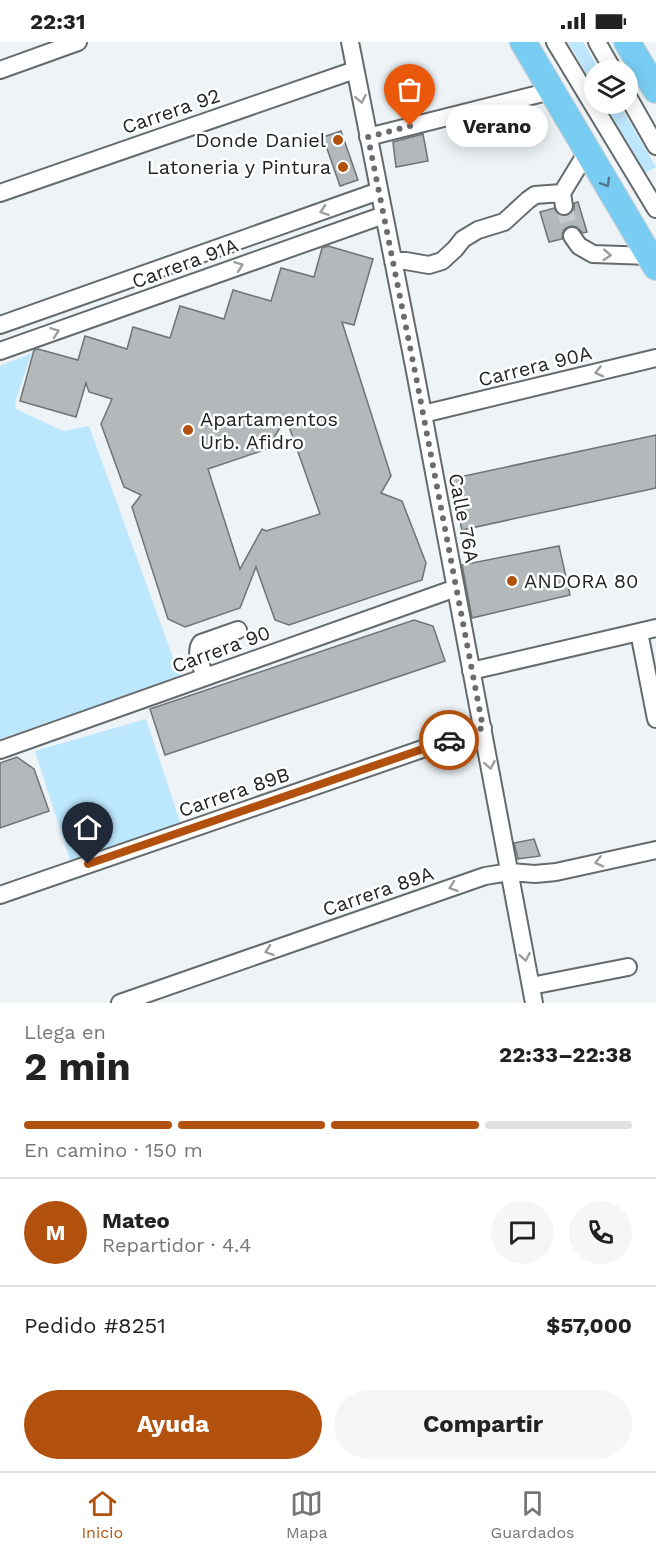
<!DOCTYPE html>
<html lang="es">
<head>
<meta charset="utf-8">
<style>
	:root { --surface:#fff; --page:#f6f6f6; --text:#222; --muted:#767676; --line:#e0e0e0; --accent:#b2510d }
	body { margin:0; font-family:"Work Sans",sans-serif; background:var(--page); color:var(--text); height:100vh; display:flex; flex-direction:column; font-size:22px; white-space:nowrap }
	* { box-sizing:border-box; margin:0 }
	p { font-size:20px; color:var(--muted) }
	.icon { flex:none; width:33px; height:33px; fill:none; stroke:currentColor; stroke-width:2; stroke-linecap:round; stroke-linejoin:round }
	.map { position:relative; height:961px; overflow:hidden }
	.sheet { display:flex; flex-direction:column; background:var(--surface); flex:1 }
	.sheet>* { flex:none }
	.fabs { position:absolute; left:584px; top:18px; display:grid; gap:12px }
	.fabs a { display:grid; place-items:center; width:54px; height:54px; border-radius:50%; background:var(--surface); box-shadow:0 3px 15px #0003; font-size:30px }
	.pin { position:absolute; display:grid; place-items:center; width:51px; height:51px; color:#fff; margin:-62px -26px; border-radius:50% 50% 50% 0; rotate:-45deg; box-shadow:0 0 6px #0007 }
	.pin .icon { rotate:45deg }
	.courier { position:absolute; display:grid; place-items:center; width:60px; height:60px; margin:-30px; border:4px solid #b2510d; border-radius:50%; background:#fff; color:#222; box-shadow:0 2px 8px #0007 }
	.bubble { position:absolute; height:42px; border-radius:21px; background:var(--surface); box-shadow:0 3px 15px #0003; font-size:20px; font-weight:700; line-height:42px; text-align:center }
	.overview em { font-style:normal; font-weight:700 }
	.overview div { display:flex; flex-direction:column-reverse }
	.overview { display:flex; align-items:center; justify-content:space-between; height:102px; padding:0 24px }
	h1 { font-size:39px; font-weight:700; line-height:45px }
	.bar { display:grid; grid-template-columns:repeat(4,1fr); gap:9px 6px; align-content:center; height:72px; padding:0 24px }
	.bar i { height:8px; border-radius:4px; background:var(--line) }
	.bar .active { background:var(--accent) }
	.bar p { grid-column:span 4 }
	.line { display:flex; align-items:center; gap:15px; padding:0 24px; border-top:2px solid var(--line) }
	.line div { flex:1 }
	.round { display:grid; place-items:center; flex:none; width:63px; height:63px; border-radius:32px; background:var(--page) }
	.action { display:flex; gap:12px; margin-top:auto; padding:12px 24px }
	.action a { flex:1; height:69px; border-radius:36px; background:var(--accent); color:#fff; font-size:24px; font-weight:700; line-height:69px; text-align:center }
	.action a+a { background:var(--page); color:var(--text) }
	.status { display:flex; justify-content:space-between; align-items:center; height:42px; padding:0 30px; background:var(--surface); direction:ltr }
	.status svg { height:16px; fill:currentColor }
	.menu { display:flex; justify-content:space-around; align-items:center; height:84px; border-top:2px solid var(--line); background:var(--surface); font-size:16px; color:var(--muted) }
	.menu a { display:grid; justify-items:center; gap:3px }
	.menu .active { color:var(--accent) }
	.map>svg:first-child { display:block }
</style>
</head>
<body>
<div class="status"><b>22:31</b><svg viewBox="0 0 49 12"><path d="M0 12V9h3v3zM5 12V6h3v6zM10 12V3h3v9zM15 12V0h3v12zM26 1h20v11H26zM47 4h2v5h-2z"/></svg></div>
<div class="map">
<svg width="656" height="961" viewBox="0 0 656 961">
	<rect width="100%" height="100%" fill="#edf3f6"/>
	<path fill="#bce7fc" d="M568,0H583L599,28H594V45Z
		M604,62H619L656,125L645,131Z
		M32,311L15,360L16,367L63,389L89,384L180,635L0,697V324Z
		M146,677L182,786L71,821L35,709Z"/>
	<path fill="#b3b9bb" stroke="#6e7376" stroke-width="1.5" fill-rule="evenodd" d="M341,89L358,138L340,144L323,95Z
		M423,92L428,119L396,125L393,100Z
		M578,160L587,190L583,191L577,185L571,184L566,186L563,189L562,197L549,200L540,170L554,166L560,174H566L570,172L574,168V161Z
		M328,204L373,217L354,283L342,280L391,434L381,451L402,459L426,521L422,538L289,583L275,578L256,525L240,566L185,585L168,577L132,465L141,453L124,445L101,382L112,357L89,350L86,341L76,375L20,359L34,308L38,307L78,318L85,294L127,307L133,285L170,296L180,264L224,277L233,248L271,259L281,226L314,235L322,206ZM286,376L320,472L266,489L262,487L240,527L208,427L267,407Z
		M656,393V446L462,488L450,437Z
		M559,504L570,553L472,576L462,523Z
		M414,578L433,584L445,619L165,713L150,667Z
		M17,715L34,727L49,769L0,786V721Z
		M534,797L540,814L518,817L514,801Z"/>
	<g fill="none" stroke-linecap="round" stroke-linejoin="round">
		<path stroke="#c4cacc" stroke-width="16" stroke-dasharray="16 8" stroke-linecap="butt" d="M564,164L572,194"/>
		<defs>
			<path id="minor" d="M350,0L414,324L534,961
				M555,0L656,167
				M597,0L613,28
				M0,28L78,0
				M627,53L656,104
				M368,95L551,49
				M0,151L355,28
				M564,164L562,151L587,110
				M572,194L579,204L593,212L650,214
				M393,219H406L429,223L442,219L455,207L463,197L478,188L504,180L528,158L535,153L562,151
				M0,283L379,149
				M0,309L384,173
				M423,372L656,316
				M639,590L656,677
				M471,629L656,586
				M205,635C202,625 194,610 201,601L238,588
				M0,708L456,546
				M0,853L483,686
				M531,944L628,925
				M120,961L485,834L510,830L535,832L556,830L656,808"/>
			<path id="highway" d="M523,0L656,225
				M627,0L656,48"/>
		</defs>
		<use href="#minor" stroke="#656a6d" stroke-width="20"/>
		<use href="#highway" stroke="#cecfcf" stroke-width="28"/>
		<use href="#minor" stroke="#fff" stroke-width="16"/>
		<use href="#highway" stroke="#79cdf2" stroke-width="26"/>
	</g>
	<defs><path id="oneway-chevron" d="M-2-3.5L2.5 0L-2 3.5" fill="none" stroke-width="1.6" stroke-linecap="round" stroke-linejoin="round" transform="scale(1.5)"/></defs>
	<g stroke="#9c9d9d">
		<use href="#oneway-chevron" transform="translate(361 57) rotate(79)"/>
		<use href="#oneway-chevron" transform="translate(324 169) rotate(161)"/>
		<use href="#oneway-chevron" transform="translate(607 213) rotate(3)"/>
		<use href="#oneway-chevron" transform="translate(239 224) rotate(-20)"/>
		<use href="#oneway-chevron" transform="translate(55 290) rotate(-20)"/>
		<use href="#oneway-chevron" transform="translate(599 330) rotate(166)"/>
		<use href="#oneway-chevron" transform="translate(490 723) rotate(79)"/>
		<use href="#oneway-chevron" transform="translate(599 820) rotate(167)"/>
		<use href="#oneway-chevron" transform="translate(453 845) rotate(161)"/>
		<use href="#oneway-chevron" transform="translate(269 909) rotate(161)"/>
		<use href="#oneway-chevron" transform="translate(525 915) rotate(80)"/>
	</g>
	<use stroke="#4e798c" href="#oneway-chevron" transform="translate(606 141) rotate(59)"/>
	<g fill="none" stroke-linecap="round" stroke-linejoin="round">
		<path stroke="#696d6f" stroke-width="6" stroke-dasharray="0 10.8" d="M410,84L368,95L417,340L483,686L449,698"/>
		<path stroke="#b2510d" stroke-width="8" d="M88,822L449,698"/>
	</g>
	<g fill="#b2510d" stroke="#fff" stroke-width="2">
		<circle cx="338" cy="98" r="6"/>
		<circle cx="343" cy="125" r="6"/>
		<circle cx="188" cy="388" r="6"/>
		<circle cx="512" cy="539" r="6"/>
	</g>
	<g text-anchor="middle" stroke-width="5" stroke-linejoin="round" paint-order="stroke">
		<g font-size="20" fill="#222526" stroke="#fff">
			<text transform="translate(171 69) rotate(-19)" y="7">Carrera 92</text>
			<text transform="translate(185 221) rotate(-20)" y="7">Carrera 91A</text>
			<text transform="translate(535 324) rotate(-14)" y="7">Carrera 90A</text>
			<text transform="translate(464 476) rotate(79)" y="7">Calle 76A</text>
			<text transform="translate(221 607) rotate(-20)" y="7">Carrera 90</text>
			<text transform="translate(234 750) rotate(-19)" y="7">Carrera 89B</text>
			<text transform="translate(378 849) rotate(-19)" y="7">Carrera 89A</text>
		</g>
		<g font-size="20" fill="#222526" stroke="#fff" text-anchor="end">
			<text x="326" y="105">Donde Daniel</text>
			<text x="331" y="132">Latoneria y Pintura</text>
			<text x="200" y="384" text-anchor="start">Apartamentos<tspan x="200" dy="23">Urb. Afidro</tspan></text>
			<text x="524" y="546" text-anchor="start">ANDORA 80</text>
		</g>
	</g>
</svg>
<div class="fabs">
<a><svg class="icon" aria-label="layers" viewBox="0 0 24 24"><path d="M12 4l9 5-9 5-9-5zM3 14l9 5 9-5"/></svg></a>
</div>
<div class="pin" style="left:410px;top:84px;background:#ea580c"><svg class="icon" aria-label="bag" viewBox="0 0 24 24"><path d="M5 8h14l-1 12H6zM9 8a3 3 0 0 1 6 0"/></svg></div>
<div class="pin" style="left:88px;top:822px;background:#1f2937"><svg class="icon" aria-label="home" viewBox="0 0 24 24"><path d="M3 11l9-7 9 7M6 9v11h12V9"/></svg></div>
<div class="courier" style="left:449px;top:698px"><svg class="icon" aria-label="car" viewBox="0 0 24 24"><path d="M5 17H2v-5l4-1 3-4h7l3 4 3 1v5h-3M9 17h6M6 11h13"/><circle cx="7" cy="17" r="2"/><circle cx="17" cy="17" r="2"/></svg></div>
<div class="bubble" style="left:446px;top:63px;width:102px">Verano</div>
</div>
<section class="sheet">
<div class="overview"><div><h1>2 min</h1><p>Llega en</p></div><em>22:33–22:38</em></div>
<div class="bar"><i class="active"></i><i class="active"></i><i class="active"></i><i></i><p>En camino · 150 m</p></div>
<div class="line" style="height:108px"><b class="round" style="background:var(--accent);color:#fff">M</b><div><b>Mateo</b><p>Repartidor · 4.4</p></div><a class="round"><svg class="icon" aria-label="chat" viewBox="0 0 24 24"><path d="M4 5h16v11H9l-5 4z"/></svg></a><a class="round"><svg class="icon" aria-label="phone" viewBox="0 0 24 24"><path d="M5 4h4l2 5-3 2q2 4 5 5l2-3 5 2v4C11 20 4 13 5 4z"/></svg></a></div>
<div class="line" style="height:78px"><div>Pedido #8251</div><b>$57,000</b></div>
<div class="action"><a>Ayuda</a><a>Compartir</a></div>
</section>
<nav class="menu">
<a class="active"><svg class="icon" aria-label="home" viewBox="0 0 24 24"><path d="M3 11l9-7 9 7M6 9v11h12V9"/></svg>Inicio</a>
<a><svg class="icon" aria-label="map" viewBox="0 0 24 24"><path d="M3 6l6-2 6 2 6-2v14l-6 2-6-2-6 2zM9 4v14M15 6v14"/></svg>Mapa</a>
<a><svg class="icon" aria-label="saved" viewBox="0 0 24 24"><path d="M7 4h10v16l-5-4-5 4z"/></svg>Guardados</a>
</nav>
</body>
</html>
